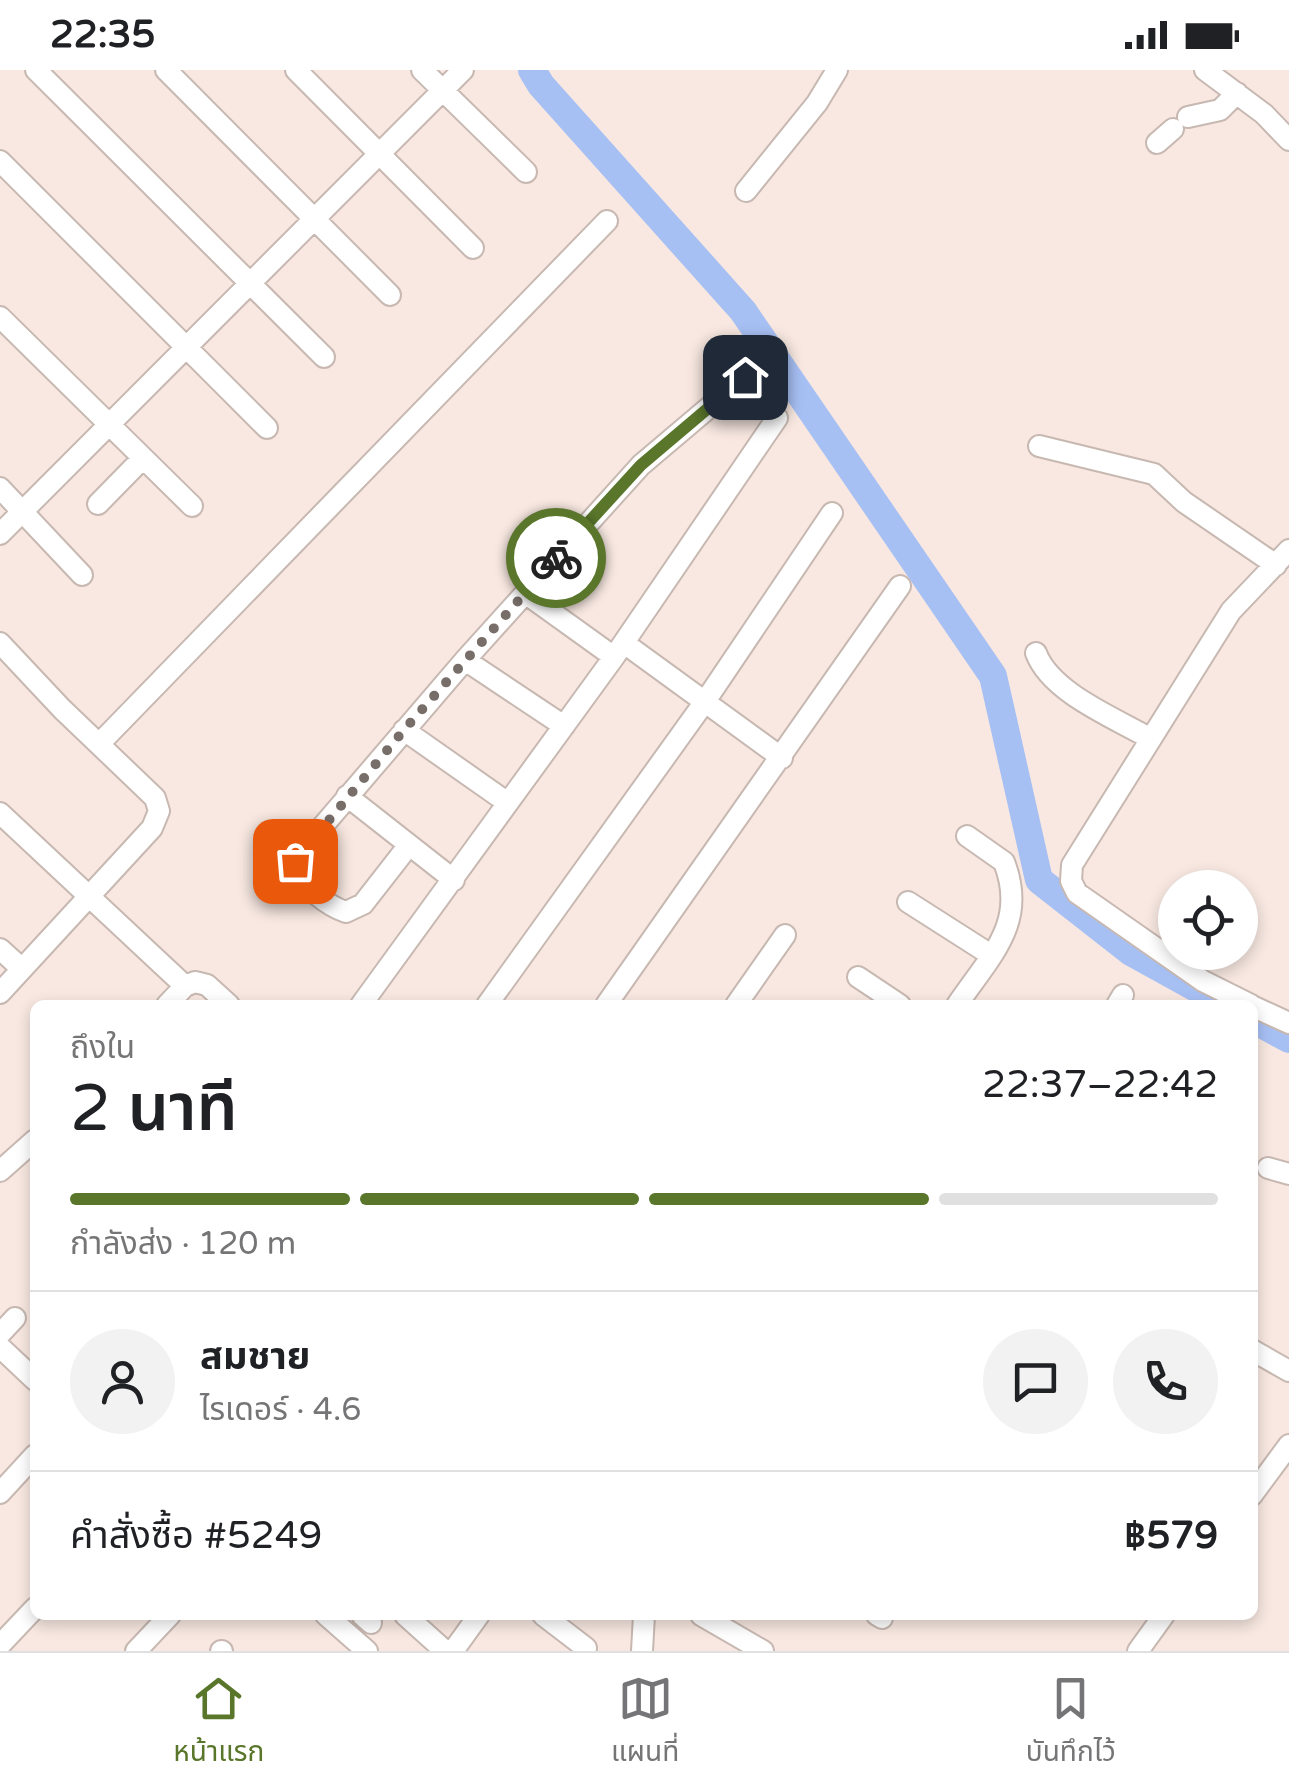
<!DOCTYPE html>
<html lang="th">
<head>
<meta charset="utf-8">
<style>
	:root { --surface:#fff; --page:#f2f2f2; --text:#202124; --muted:#757577; --line:#e0e0e0; --accent:#59762b }
	body { margin:0; font-family:"Varela Round","Noto Sans Thai",sans-serif; background:var(--page); color:var(--text); height:100vh; display:flex; flex-direction:column; font-size:38px; white-space:nowrap }
	* { box-sizing:border-box; margin:0 }
	p { font-size:32px; color:var(--muted) }
	.icon { flex:none; width:55px; height:55px; fill:none; stroke:currentColor; stroke-width:2; stroke-linecap:round; stroke-linejoin:round }
	.map { position:relative; flex:1; overflow:hidden }
	.sheet { position:absolute; left:30px; top:930px; width:1228px; height:620px; display:flex; flex-direction:column; background:var(--surface); border-radius:15px; box-shadow:0 5px 15px #0003 }
	.sheet>* { flex:none }
	.tools { position:absolute; left:1158px; top:800px; display:grid; gap:20px }
	.tools a { display:grid; place-items:center; width:100px; height:100px; border-radius:50%; background:var(--surface); box-shadow:0 5px 15px #0003; font-size:50px }
	.pin { position:absolute; display:grid; place-items:center; width:85px; height:85px; color:#fff; margin:-42px; border-radius:20px; box-shadow:0 5px 15px #0006 }
	.courier { position:absolute; display:grid; place-items:center; width:100px; height:100px; margin:-50px; border:8px solid #59762b; border-radius:50%; background:#fff; color:#222; box-shadow:0 2px 12px #0007 }
	.head em { font-style:normal; font-weight:600 }
	.head div { display:flex; flex-direction:column-reverse }
	.head { display:flex; align-items:center; justify-content:space-between; height:170px; padding:0 40px }
	h1 { font-size:65px; font-weight:600; line-height:75px }
	.bar { display:grid; grid-template-columns:repeat(4,1fr); gap:15px 10px; align-content:center; height:120px; padding:0 40px }
	.bar i { height:12px; border-radius:8px; background:var(--line) }
	.bar .on { background:var(--accent) }
	.bar p { grid-column:span 4 }
	.line { display:flex; align-items:center; gap:25px; padding:0 40px; border-top:2px solid var(--line) }
	.line div { flex:1 }
	.round { display:grid; place-items:center; flex:none; width:105px; height:105px; border-radius:52px; background:var(--page) }
	.status { display:flex; justify-content:space-between; align-items:center; height:70px; padding:0 50px; background:var(--surface); direction:ltr }
	.status svg { height:28px; fill:currentColor }
	.tabs { display:flex; justify-content:space-around; align-items:center; height:140px; border-top:2px solid var(--line); background:var(--surface); font-size:28px; color:var(--muted) }
	.tabs a { display:grid; justify-items:center; gap:5px }
	.tabs .on { color:var(--accent) }
	.map>svg:first-child { display:block }
</style>
</head>
<body>
<div class="status"><b>22:35</b><svg viewBox="0 0 49 12"><path d="M0 12V9h3v3zM5 12V6h3v6zM10 12V3h3v9zM15 12V0h3v12zM26 1h20v11H26zM47 4h2v5h-2z"/></svg></div>
<div class="map">
<svg width="1289" height="1581" viewBox="0 0 1289 1581">
	<rect width="100%" height="100%" fill="#f8e8e1"/>
	<g fill="none" stroke-linecap="round" stroke-linejoin="round">
		<path stroke="#a7c0f4" stroke-width="28" d="M532,0L541,15L743,241L993,606L1039,810L1131,882L1227,935
			M1252,949L1289,969"/>
		<defs>
			<path id="minor" d="M36,0L324,287
				M166,0L390,225
				M296,0L473,178
				M422,0L526,102
				M1205,0L1264,44L1289,70
				M1188,47L1220,40L1237,23
				M1157,73L1173,59
				M0,91L267,358
				M746,121L817,33L837,0
				M0,247L192,436
				M1039,376L1154,404L1184,432L1276,495
				M0,418L82,505
				M98,434L143,388
				M0,464L463,0
				M525,523L614,587
				M0,573L62,639L155,728L159,741L152,758L0,923
				M624,573L782,688
				M1036,583C1051,623 1115,648 1151,669
				M465,590L564,656
				M404,660L508,733
				M100,673L607,151
				M347,726L454,810
				M0,743L185,916
				M409,775L363,834L346,842C327,836 304,816 293,799L298,785L465,590L641,395L745,307
				M908,832L991,885
				M0,879L22,899
				M858,907L900,935
				M167,935L185,916L195,912L207,915L229,935
				M361,935L614,587L777,348
				M487,935L706,630L832,443
				M606,935L900,516
				M736,935L785,865
				M957,935C990,886 1028,853 1004,792L967,766
				M1117,935L1123,925
				M1251,935L1203,911L1077,823L1071,811L1072,795L1231,541L1289,480
				M1252,936L1289,953
				M1268,1098L1289,1104
				M0,1101L35,1070
				M0,1264L15,1248
				M0,1277L35,1310
				M1252,1280L1289,1301
				M0,1423L35,1385
				M1252,1425L1289,1375
				M326,1545L367,1581
				M362,1545L371,1553
				M405,1545L445,1581
				M543,1545L586,1578
				M701,1545L763,1581
				M877,1545L882,1548
				M0,1575L35,1538
				M136,1581L170,1545
				M221,1581H222
				M453,1581L479,1545
				M642,1581L644,1545
				M1138,1581L1164,1545"/>
		</defs>
		<use href="#minor" stroke="#c7b8b1" stroke-width="24"/>
		<use href="#minor" stroke="#fff" stroke-width="20"/>
	</g>
	<g fill="none" stroke-linecap="round" stroke-linejoin="round">
		<path stroke="#776d69" stroke-width="10" stroke-dasharray="0 18" d="M295,791L404,660L556,488"/>
		<path stroke="#59762b" stroke-width="12" d="M556,488L641,395L745,307"/>
	</g>
</svg>
<div class="tools">
<a><svg class="icon" aria-label="locate" viewBox="0 0 24 24"><circle cx="12" cy="12" r="6"/><path d="M12 2v4M12 18v4M2 12h4M18 12h4"/></svg></a>
</div>
<div class="pin" style="left:295px;top:791px;background:#ea580c"><svg class="icon" aria-label="bag" viewBox="0 0 24 24"><path d="M5 8h14l-1 12H6zM9 8a3 3 0 0 1 6 0"/></svg></div>
<div class="pin" style="left:745px;top:307px;background:#1f2937"><svg class="icon" aria-label="home" viewBox="0 0 24 24"><path d="M3 11l9-7 9 7M6 9v11h12V9"/></svg></div>
<div class="courier" style="left:556px;top:488px"><svg class="icon" aria-label="bike" viewBox="0 0 24 24"><circle cx="6" cy="16" r="4"/><circle cx="18" cy="16" r="4"/><path d="M6 16l4-8h5l3 8M10 8l3 8H6M13 5h3"/></svg></div>
<section class="sheet">
<div class="head"><div><h1>2 นาที</h1><p>ถึงใน</p></div><em>22:37–22:42</em></div>
<div class="bar"><i class="on"></i><i class="on"></i><i class="on"></i><i></i><p>กำลังส่ง · 120 m</p></div>
<div class="line" style="height:180px"><a class="round"><svg class="icon" aria-label="person" viewBox="0 0 24 24"><circle cx="12" cy="8" r="4"/><path d="M4 21q1-7 8-7t8 7"/></svg></a><div><b>สมชาย</b><p>ไรเดอร์ · 4.6</p></div><a class="round"><svg class="icon" aria-label="chat" viewBox="0 0 24 24"><path d="M4 5h16v11H9l-5 4z"/></svg></a><a class="round"><svg class="icon" aria-label="phone" viewBox="0 0 24 24"><path d="M5 4h4l2 5-3 2q2 4 5 5l2-3 5 2v4C11 20 4 13 5 4z"/></svg></a></div>
<div class="line" style="height:130px"><div>คำสั่งซื้อ #5249</div><b>฿579</b></div>
</section>
</div>
<nav class="tabs">
<a class="on"><svg class="icon" aria-label="home" viewBox="0 0 24 24"><path d="M3 11l9-7 9 7M6 9v11h12V9"/></svg>หน้าแรก</a>
<a><svg class="icon" aria-label="map" viewBox="0 0 24 24"><path d="M3 6l6-2 6 2 6-2v14l-6 2-6-2-6 2zM9 4v14M15 6v14"/></svg>แผนที่</a>
<a><svg class="icon" aria-label="saved" viewBox="0 0 24 24"><path d="M7 4h10v16l-5-4-5 4z"/></svg>บันทึกไว้</a>
</nav>
</body>
</html>
